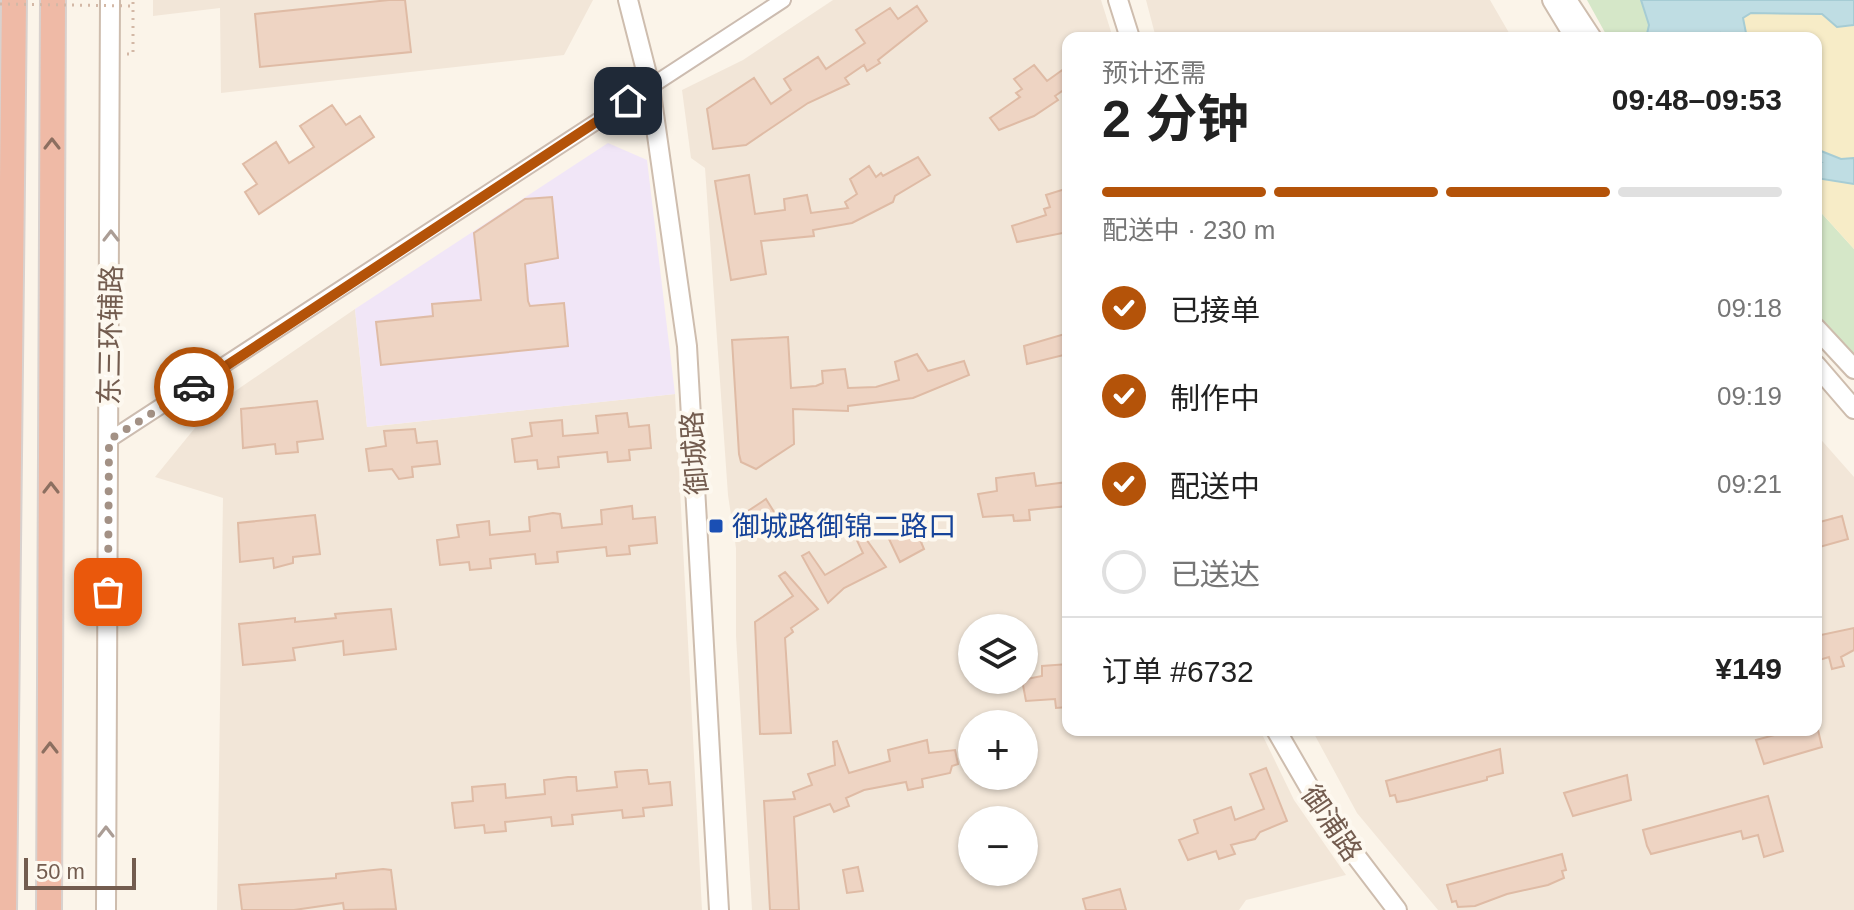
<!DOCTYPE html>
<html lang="zh">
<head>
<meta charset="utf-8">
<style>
	:root { --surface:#fff; --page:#f6f6f6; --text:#222; --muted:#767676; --line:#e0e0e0; --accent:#b45309 }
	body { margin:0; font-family:Arial,"Noto Sans SC",sans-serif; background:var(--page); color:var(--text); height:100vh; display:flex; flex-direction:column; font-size:30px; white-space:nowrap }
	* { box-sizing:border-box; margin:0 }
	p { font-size:26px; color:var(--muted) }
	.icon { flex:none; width:44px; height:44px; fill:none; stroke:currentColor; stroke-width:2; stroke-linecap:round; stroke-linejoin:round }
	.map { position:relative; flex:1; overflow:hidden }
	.details { position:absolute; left:1062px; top:32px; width:760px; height:704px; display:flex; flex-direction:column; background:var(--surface); border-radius:16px; box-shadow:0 2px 6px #0004 }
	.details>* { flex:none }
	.buttons { position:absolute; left:958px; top:614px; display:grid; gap:16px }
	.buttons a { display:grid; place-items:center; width:80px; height:80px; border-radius:50%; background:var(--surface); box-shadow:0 2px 6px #0004; font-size:40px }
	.scale { position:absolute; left:24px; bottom:20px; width:112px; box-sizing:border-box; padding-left:8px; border:4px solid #735c4f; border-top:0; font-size:22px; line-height:28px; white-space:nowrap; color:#735c4f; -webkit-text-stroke:6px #fdf8ef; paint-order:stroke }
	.pin { position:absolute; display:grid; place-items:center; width:68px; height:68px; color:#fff; margin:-34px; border-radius:16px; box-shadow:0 4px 12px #0006 }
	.courier { position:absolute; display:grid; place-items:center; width:80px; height:80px; margin:-40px; border:6px solid #b45309; border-radius:50%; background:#fff; color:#222; box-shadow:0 2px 10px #0007 }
	.summary em { font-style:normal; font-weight:700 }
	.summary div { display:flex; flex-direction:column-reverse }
	.summary { display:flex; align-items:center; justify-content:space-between; height:136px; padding:0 40px }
	h1 { font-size:52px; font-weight:700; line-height:60px }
	.bar { display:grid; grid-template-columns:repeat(4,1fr); gap:12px 8px; align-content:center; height:96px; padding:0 40px }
	.bar i { height:10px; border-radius:6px; background:var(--line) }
	.bar .active { background:var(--accent) }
	.bar p { grid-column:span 4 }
	.line { display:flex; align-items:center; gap:20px; padding:0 40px; border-top:2px solid var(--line) }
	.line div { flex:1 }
	ol { padding:0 40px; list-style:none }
	li { display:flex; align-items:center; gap:24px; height:88px }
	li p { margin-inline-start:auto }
	li .icon { padding:8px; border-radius:50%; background:var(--accent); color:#fff; stroke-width:4 }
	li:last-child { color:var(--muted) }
	li i { width:44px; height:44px; border:4px solid var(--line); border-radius:50% }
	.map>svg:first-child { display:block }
</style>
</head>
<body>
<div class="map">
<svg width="1854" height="910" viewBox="0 0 1854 910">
	<rect width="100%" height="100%" fill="#fbf4e9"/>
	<path fill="#f2e6d8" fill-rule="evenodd" d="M153,0H593L564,55L221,93L220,8L153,16Z
		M833,0H1101L1113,38H1068V730H1260L1294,800L1346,875L1246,900L1239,910H752L736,636V548L728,495L705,168L691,158L682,90L743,60ZM972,628H1024V680H972ZM972,724H1024V776H972ZM972,820H1024V872H972Z
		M1146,0H1490L1512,38H1156Z
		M355,309L367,427L675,394L702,910H217L223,498L155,477L212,407Z
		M1816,434L1854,477V910H1438L1357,813L1312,730H1816Z"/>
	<path fill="#f1e6f7" d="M608,143L647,160L675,394L367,427L355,309Z"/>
	<path fill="#d5e7c8" d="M1587,0H1641L1649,25L1646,38H1608Z
		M1816,207L1854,249V354L1816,313Z"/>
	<path fill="#f7ecc7" d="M1751,13L1822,14L1837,27L1854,26V158L1841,159L1816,149V38H1747L1743,18Z
		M1816,178L1854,184V249L1816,207Z"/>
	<path fill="#bfdde3" stroke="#a6ccd4" stroke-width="2" d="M1641,0H1854V25L1837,27L1822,14L1751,13L1743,18L1747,38L1721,33L1720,38H1646L1649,25Z
		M1816,149L1841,159L1854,158V184L1816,178V162H1821L1816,158Z"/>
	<path fill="#eed4c3" stroke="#dfbba5" stroke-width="2" d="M389,0H405L411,52L260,67L255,14Z
		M917,6L927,21L878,60L880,63L867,71L864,65L845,78L849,84L808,103L746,145L713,149L707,109L754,78L771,104L791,90L784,79L818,57L826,69L865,43L856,30L890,8L898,19Z
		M1034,65L1047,81L1068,66V87L1055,96L1058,100L1034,116L999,130L990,118L1020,97L1016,93L1022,89L1014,79Z
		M332,105L346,125L360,116L374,137L259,214L245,192L257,184L243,164L276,142L289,163L314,147L300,126Z
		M918,157L930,175L895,196L893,202L852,223L813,230L814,236L761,241L766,274L731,280L715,181L749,175L755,214L785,210L784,199L807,195L811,213L848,208L845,202L857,194L850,179L869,166L876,177L881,173L883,176Z
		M1068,188V232L1017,242L1012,226L1046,215L1044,209L1050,207L1046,195Z
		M552,197L558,258L525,264L528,301L530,306L564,303L568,346L381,365L376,322L433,316L432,304L481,300L474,233L525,199Z
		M1068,333V354L1027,364L1024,346Z
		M788,337L791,388L816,386L823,383L822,371L845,369L848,388L876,387L899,380L895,362L917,354L928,371L964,361L969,375L913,398L848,406V411L793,409L794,444L756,469L741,462L739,454L732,340Z
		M317,401L323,439L297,442L298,452L276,454L275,444L243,448L241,409Z
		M627,413L629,427L649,425L651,448L629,450L630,460L608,462L607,452L558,457L559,467L538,469L537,460L515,462L512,439L532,436L530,423L562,420L563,436L598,433L596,416Z
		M415,429L417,443L437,441L440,464L412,467L413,477L399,479L392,469L369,471L366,449L386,446L384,431Z
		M1034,473L1036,486L1068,482V506L1029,510L1030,520L1014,521L1013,515L983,517L978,494L997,491L996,478Z
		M766,499L776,515L758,527L748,511Z
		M632,506L633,519L655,517L657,543L629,546L630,554L607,556L606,547L557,552L558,562L536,564L535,554L490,559L491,568L470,570L469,562L440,565L437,540L459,537L457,525L489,521L490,535L530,531L529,517L553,513L560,514L562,528L602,524L601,510Z
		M315,515L320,554L293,557V563L274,568L273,558L240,562L238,523Z
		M1842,516L1848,539L1816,548V523Z
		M856,525L886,567L844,588L828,603L802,556L809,552L825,575L863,553L851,528Z
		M926,525L931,537L921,542L924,549L900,562L889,539Z
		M785,572L818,609L791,628L793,632L785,638L791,733L760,734L755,622L793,596L779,576Z
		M391,609L396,649L344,655L343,641L293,648L295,660L243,665L239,624L295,618V622L336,618L335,614Z
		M1854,628V650L1841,657L1844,666L1832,669L1829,657L1816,661V636Z
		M1068,664V707L1056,708L1055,699L1026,701L1022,680L1042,676V666Z
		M1793,730H1818L1822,747L1764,764L1756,740Z
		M927,740L929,753L955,750L958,764L952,766L950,773L922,779L923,787L908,790L906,782L864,790L846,798L849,806L834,812L830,804L794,817L799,910H770L764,801L795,799L793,792L812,785L808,774L835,765L833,742L837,741L849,773L890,761L888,750Z
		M1500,749L1503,773L1487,777V780L1408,800L1397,802L1395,795L1390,796L1386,781Z
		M1266,768L1287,821L1260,832L1255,839L1231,845L1235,854L1219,859L1216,851L1188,860L1179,840L1198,833L1194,820L1231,807L1235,820L1264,809L1250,774Z
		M640,770H647L649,784L670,782L672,805L643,808L644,816L623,818L622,810L572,815L573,824L552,826L551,817L505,822L506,831L485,833L484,825L455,828L452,803L473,801L472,787L505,784L506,798L545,794L544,780L568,777H576L577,791L617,787L615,772Z
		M1627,775L1631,800L1573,816L1564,793Z
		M1768,796L1783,851L1764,857L1758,835L1743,839L1741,831L1651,854L1647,846L1643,830Z
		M1562,854L1566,870L1562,871L1564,878L1548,885L1507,894L1475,906L1458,907L1456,901L1452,902L1447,885Z
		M858,867L863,891L847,893L843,870Z
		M383,869L391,870L396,909L344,910L343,903L294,910H242L239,885L336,878V874Z
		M1120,889L1126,910H1086L1083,899Z"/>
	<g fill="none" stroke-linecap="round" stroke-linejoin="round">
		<defs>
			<path id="street" d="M109,440L783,0"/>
			<path id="secondary" d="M628,0L650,86L687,346L719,910
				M1118,0L1130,38
				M1552,0L1575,38
				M1567,0L1592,38
				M1816,328L1854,369
				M1816,365L1854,409
				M1276,730L1327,818L1397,910
				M106,910L110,0"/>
			<path id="highway" d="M4,910L14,0
				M49,910L53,0"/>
		</defs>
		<use href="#street" stroke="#ccbcb0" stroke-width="18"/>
		<use href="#secondary" stroke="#cebdae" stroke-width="22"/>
		<use href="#highway" stroke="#d8d1ce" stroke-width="28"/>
		<path stroke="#d3b8a6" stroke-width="3" stroke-dasharray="2 6" stroke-linecap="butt" d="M127,54H133V0"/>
		<use href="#street" stroke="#fff" stroke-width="14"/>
		<use href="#secondary" stroke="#fff" stroke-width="18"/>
		<use href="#highway" stroke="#efbaa6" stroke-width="24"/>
		<path stroke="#d3b8a6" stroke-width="3" stroke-dasharray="2 6" stroke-linecap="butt" d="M0,4L133,6"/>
	</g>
	<defs><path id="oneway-chevron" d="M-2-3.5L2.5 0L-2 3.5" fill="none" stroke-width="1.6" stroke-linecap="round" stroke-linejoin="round" transform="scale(2)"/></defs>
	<g stroke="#8c6f60">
		<use href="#oneway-chevron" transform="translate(52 144) rotate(-90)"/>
		<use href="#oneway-chevron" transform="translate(51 488) rotate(-90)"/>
		<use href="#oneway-chevron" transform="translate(50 748) rotate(-90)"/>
	</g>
	<g stroke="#ab9d95">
		<use href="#oneway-chevron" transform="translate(111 236) rotate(-90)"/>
		<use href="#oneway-chevron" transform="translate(106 832) rotate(-90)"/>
	</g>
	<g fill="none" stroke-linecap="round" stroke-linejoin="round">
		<path stroke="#a39185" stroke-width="8" stroke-dasharray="0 14.4" d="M108,592L109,440L194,387"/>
		<path stroke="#b45309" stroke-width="10" d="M194,387L628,101"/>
	</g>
	<rect fill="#1a4fb4" stroke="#fdf8ef" stroke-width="3" x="708" y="518" width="16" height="16" rx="4"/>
	<g text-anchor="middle" stroke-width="8" stroke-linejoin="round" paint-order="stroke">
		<g font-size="28" fill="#735c4f" stroke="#fdf8ef">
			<text transform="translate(110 335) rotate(-89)" y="10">东三环辅路</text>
			<text transform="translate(694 453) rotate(-94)" y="10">御城路</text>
			<text transform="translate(1332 823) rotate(56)" y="10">御浦路</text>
		</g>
		<g font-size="28" fill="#164399" stroke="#fdf8ef" text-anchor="start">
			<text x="732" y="536">御城路御锦二路口</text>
		</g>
	</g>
</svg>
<div class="buttons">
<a><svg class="icon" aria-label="layers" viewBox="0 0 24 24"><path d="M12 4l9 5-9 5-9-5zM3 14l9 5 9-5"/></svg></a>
<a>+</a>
<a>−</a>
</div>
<div class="scale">50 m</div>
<div class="pin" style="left:108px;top:592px;background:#ea580c"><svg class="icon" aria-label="bag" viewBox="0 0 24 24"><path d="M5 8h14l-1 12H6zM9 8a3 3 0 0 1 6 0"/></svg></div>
<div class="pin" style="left:628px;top:101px;background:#1f2937"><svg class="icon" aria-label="home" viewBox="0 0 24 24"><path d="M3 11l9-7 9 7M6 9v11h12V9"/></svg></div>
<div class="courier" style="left:194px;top:387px"><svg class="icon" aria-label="car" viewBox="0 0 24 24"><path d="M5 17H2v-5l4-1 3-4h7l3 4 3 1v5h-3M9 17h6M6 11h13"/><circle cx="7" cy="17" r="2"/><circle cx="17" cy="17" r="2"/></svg></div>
<section class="details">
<div class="summary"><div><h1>2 分钟</h1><p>预计还需</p></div><em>09:48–09:53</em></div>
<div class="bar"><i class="active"></i><i class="active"></i><i class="active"></i><i></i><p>配送中 · 230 m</p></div>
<ol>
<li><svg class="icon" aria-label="check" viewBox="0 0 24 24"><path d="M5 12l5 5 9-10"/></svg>已接单<p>09:18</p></li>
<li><svg class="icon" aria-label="check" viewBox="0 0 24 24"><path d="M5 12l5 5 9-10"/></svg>制作中<p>09:19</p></li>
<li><svg class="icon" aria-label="check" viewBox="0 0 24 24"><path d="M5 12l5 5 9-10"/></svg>配送中<p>09:21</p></li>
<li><i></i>已送达</li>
</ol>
<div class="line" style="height:104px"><div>订单 #6732</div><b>¥149</b></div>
</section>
</div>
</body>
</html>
